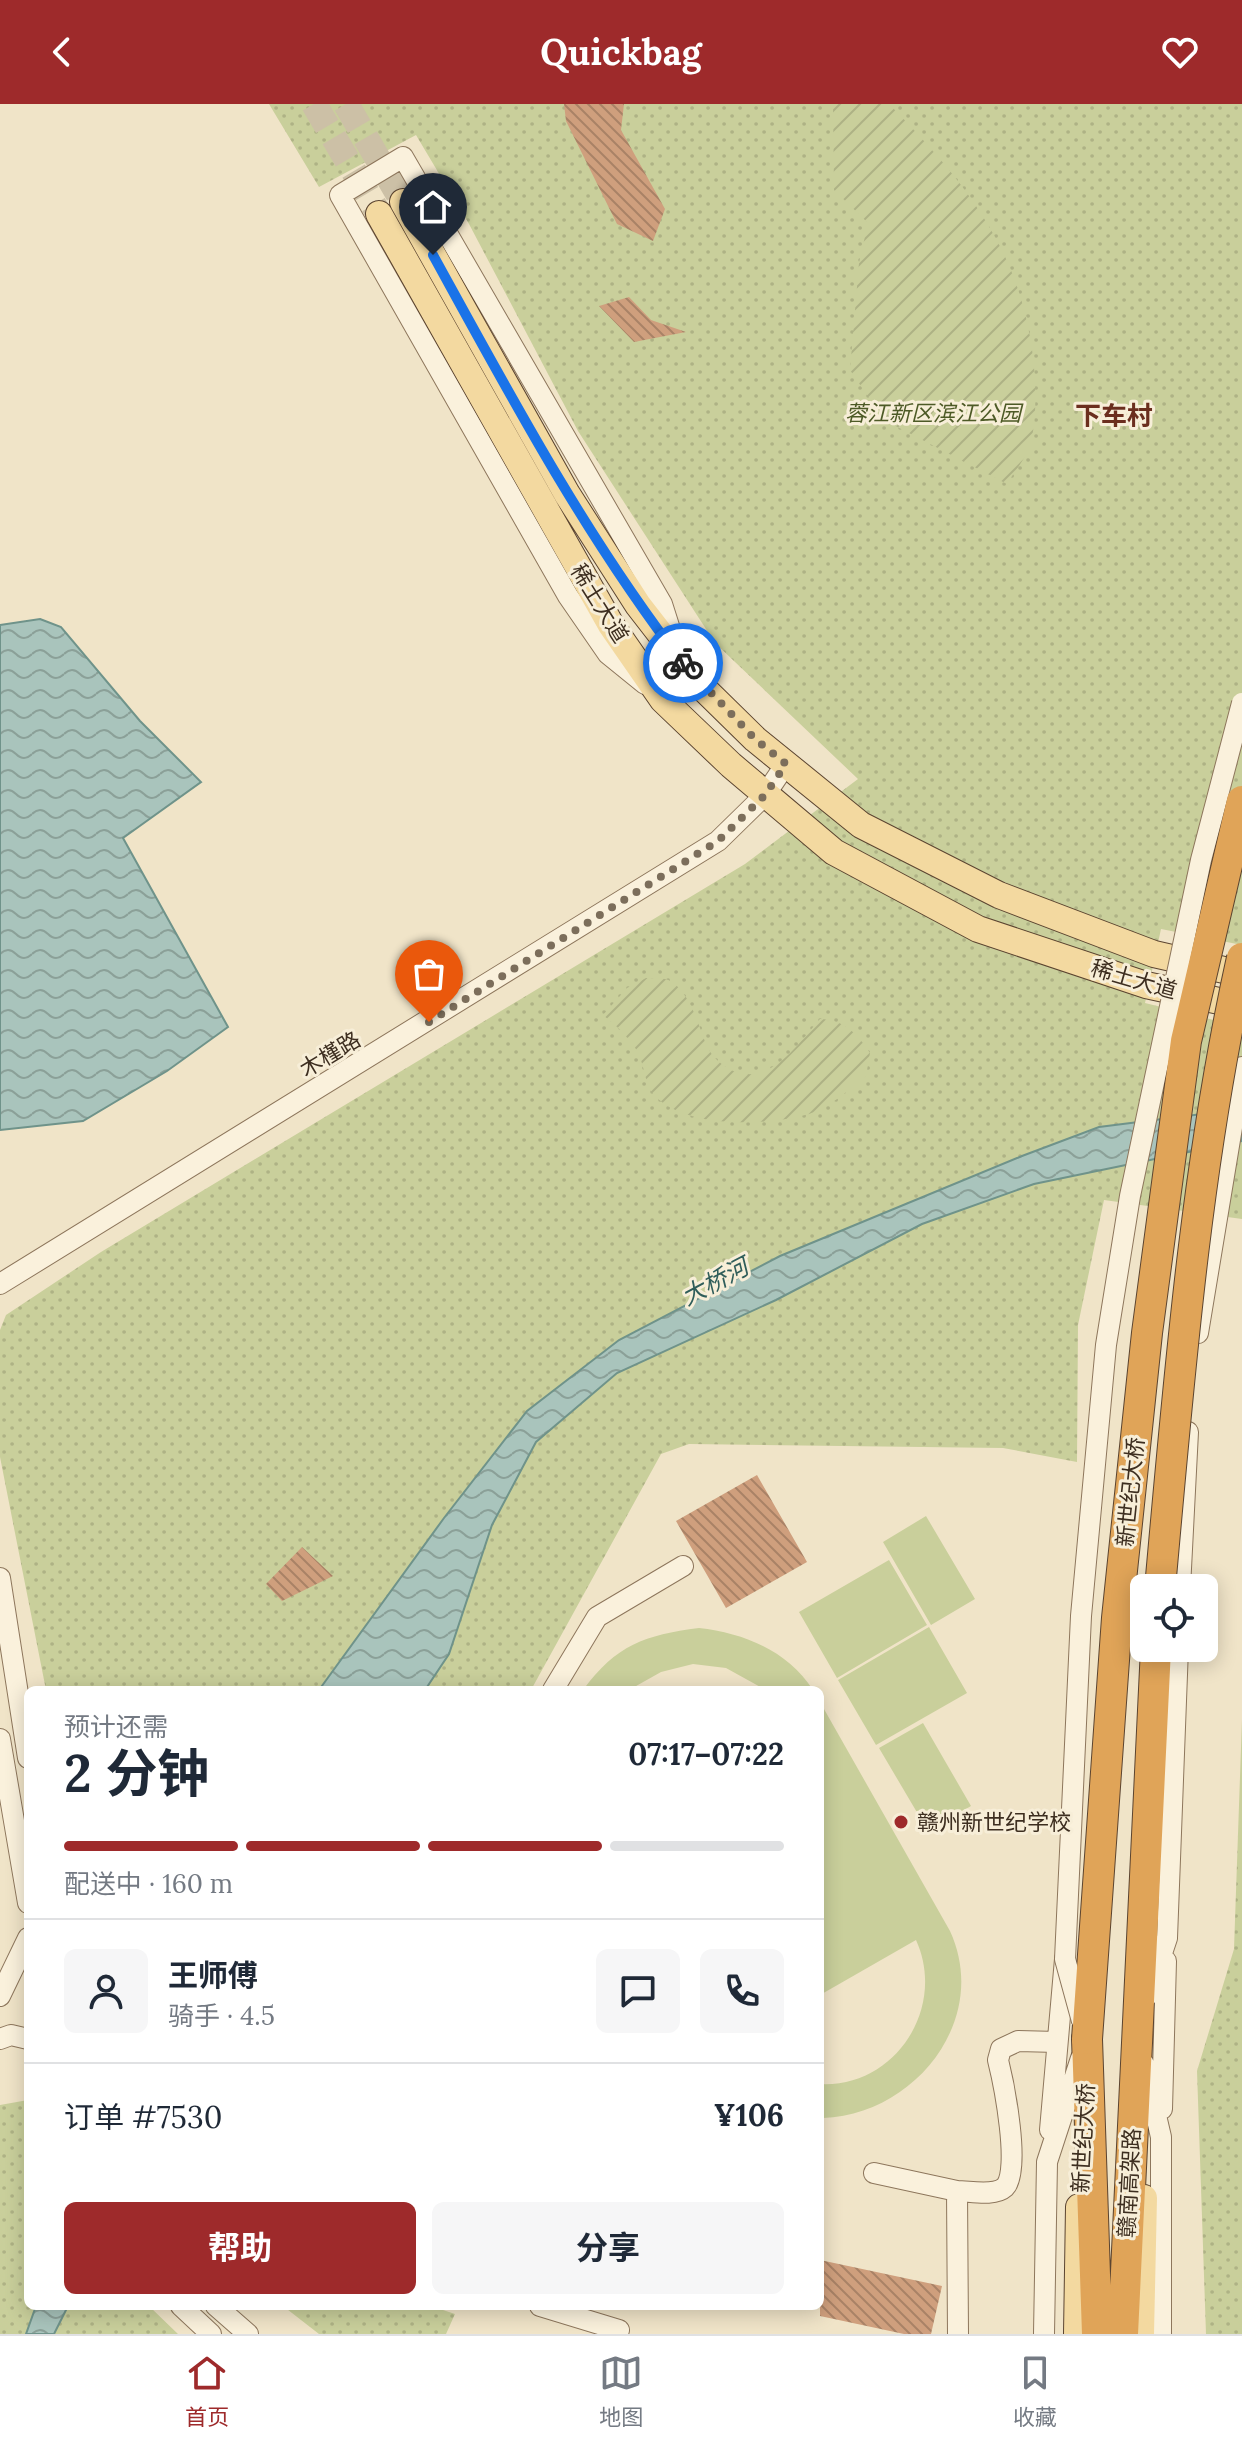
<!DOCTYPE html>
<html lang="zh">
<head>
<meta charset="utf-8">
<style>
	:root { --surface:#fff; --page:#f6f6f7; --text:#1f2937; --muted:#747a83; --line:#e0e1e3; --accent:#9e2a2b }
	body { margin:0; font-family:Lora,"Noto Sans SC",serif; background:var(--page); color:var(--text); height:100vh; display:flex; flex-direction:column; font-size:30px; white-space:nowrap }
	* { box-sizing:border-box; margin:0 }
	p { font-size:26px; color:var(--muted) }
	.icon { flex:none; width:44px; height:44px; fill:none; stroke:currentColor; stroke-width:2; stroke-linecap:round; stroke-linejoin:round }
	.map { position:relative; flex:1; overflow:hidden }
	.drawer { position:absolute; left:24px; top:1582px; width:800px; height:624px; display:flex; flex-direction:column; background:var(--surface); border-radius:12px; box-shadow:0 4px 20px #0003 }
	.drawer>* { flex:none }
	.fabs { position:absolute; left:1130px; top:1470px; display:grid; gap:16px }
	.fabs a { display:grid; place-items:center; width:88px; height:88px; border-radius:12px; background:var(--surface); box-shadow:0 4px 20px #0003; font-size:40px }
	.pin { position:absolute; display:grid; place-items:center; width:68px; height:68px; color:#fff; margin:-82px -34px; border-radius:50% 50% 50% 0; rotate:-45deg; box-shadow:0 0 8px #0007 }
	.pin .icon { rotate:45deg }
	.courier { position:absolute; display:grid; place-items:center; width:80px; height:80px; margin:-40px; border:6px solid #1a73e8; border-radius:50%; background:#fff; color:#222; box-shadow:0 2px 10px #0007 }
	.head em { font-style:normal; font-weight:700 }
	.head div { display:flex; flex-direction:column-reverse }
	.head { display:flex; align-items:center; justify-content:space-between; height:136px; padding:0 40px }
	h1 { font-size:52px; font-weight:700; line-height:60px }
	.bar { display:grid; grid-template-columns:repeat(4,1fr); gap:12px 8px; align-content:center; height:96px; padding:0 40px }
	.bar i { height:10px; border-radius:6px; background:var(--line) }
	.bar .on { background:var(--accent) }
	.bar p { grid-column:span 4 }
	.line { display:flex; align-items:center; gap:20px; padding:0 40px; border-top:2px solid var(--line) }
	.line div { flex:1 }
	.round { display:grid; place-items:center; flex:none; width:84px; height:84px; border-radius:12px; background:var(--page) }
	.button { display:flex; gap:16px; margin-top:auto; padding:16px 40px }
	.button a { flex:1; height:92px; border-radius:12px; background:var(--accent); color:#fff; font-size:32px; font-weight:700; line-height:92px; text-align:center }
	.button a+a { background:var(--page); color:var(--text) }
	header { display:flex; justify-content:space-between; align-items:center; height:104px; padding:0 40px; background:var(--accent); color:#fff; font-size:36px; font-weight:700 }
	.tab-bar { display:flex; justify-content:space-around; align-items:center; height:112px; border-top:2px solid var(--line); background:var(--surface); font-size:22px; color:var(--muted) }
	.tab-bar a { display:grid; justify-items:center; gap:4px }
	.tab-bar .on { color:var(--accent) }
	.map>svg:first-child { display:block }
</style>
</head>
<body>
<header><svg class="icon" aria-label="back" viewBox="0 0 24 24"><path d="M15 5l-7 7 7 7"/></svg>Quickbag<svg class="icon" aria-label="heart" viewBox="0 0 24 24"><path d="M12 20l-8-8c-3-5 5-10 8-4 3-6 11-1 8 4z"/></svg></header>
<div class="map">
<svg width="1242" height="2230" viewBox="0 0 1242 2230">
	<defs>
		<pattern id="park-dots" width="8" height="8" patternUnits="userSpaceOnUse" patternTransform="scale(2)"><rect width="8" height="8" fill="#c9cf9b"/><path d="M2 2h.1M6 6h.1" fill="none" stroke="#aeb285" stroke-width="1.8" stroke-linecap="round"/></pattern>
		<pattern id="garden-furrows" width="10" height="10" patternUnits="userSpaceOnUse" patternTransform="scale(2)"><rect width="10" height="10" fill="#c9cf9b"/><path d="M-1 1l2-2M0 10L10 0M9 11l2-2" fill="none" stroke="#aeb285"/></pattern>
		<pattern id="water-waves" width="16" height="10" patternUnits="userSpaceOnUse" patternTransform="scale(2)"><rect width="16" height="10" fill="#a9c4bc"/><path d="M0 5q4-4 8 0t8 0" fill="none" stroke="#8ba098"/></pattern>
		<pattern id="building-back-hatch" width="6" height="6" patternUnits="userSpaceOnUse" patternTransform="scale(2)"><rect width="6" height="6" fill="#cf9f7d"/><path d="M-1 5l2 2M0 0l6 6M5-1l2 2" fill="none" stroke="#a98266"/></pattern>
	</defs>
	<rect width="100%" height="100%" fill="#f0e4c8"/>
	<path fill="url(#park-dots)" d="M269,0H1242V841L1161,825L1145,899L1242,923V1115L1104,1096L1078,1221L1077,1358L1003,1344L689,1340L661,1350L531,1586H46L0,1353V1226L6,1211L101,1148L745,760L858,675L715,539L578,327L469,120L416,31L319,83Z
		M1242,1615V2230H1206L1197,1967L1234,1845Z
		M28,1996V2202H149L178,2230H0V2001Z
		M283,2202H431L455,2210L446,2230H319Z"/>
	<path fill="url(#garden-furrows)" d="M833,0H889C964,77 1020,144 1033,253C1036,281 1037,311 1031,338C1028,352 1014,368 1007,380L884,316L850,266L859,159L868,119L834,86Z
		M646,874C653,875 664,873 670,877C689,888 697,916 704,935C709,950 718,959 731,966C769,984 797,941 820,915C844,916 857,929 870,949L866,972C849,986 830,1003 809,1010C768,1022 687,1025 655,992C644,980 645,961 637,947C630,933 615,921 603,911L627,884Z"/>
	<path fill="#c9cf9b" d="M926,1412L975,1495L931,1521L883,1438Z
		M889,1456L927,1521L837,1574L799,1508Z
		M929,1523L967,1589L876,1641L838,1576Z
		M699,1524C744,1529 788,1547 813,1586H766L726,1564L693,1560L661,1568L629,1586H583C616,1541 645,1531 699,1524Z
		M820,1598L950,1827C991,1916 914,2011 823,2014H820V1980C895,1984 947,1904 916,1836L820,1891Z
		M923,1619L971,1702L928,1727L879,1644Z"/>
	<path fill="url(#water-waves)" stroke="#6f938a" stroke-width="2" d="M40,515L61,523L140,617L201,678L123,734L228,923L167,967L83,1017L0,1026V521Z
		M1242,1005V1037L1034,1080L922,1120L776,1196L617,1269L536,1338L492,1421L449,1550L425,1586H319L444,1414L527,1307L619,1236L780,1152L1022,1052L1099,1023Z
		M36,2202H68L54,2230H26Z"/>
	<path fill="url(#building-back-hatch)" d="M564,0H624L621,26L665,105L653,137L617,120L566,17Z
		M629,193L651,216L686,228L634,238L599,202Z
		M757,1371L807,1458L726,1504L676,1417Z
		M302,1443L333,1472L282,1497L266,1480Z
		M820,2156L942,2182L931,2230H904L820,2212Z"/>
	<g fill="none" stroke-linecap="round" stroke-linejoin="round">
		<path stroke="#ccc0a6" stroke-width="26" stroke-dasharray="26 13" stroke-linecap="butt" d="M314,0L379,110
			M346,0L403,98"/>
		<defs>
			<path id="minor" d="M645,580L608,550L568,492L340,91L403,53L662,500L676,544
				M0,1180L718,737L765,691L786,660
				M1198,1229L1242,963
				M0,1474L28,1654
				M1180,1484L1188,1328
				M553,1586L597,1513L683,1462
				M0,1635L28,1799
				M1148,1891L1167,1834L1178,1544
				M0,1892L28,1834
				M0,1935L11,1931L28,1935
				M1144,1960L1161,2033V2230
				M1162,2005L1166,1857
				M1050,2026L1065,1855
				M874,2069L957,2087
				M181,2202L211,2230
				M216,2202L248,2230
				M540,2202L619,2226
				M958,2230L957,2087C970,2087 994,2093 1005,2083C1021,2066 1004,1980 998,1956L1001,1945L1018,1937L1057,1938
				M1044,2230L1047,2058L1081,1954"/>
			<path id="major" d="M403,98L567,390L638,501L700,581L755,635L861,721L999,791L1154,850L1242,870
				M379,110L611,521L663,596L731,661L834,748L978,825L1146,881L1242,902
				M1077,2230L1079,2103
				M1141,2230L1144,2094"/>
			<path id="highway" d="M1087,1935L1097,2230
				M1123,2230L1156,1544"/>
		</defs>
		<use href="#minor" stroke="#8d765c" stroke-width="22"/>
		<use href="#major" stroke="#5b4430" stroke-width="28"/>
		<use href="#highway" stroke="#5b4430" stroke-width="32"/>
		<use href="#minor" stroke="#faf1dc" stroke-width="20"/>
		<use href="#major" stroke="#f3d9a0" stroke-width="26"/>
		<use href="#highway" stroke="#e0a458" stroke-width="30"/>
		<defs>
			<path id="minor-bridge" d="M1082,1917L1065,1855L1081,1512L1106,1241L1130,1092L1201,756L1242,599"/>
			<path id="highway-bridge" d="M1160,1484C1179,1274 1196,1061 1242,854
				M1087,1935L1117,1514L1147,1229L1186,937L1242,697"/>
		</defs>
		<use href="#minor-bridge" stroke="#8d765c" stroke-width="22" stroke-linecap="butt"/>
		<use href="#highway-bridge" stroke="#5b4430" stroke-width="32" stroke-linecap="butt"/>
		<use href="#minor-bridge" stroke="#faf1dc" stroke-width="20"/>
		<use href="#highway-bridge" stroke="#e0a458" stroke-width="30"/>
	</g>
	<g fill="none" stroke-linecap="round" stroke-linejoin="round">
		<path stroke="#7c6e5b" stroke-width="8" stroke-dasharray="0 14.4" d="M429,918L718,737L765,691L786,660L755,635L683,559"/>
		<path stroke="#1a73e8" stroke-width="10" d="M433,151C510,291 585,432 683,559"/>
	</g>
	<circle fill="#9e2a2b" stroke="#f7eed8" stroke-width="3" cx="901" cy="1718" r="8"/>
	<g text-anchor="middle" stroke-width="6" stroke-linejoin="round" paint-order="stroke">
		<g font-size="22" font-style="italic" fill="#4d5a26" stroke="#f7eed8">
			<text x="933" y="317">蓉江新区滨江公园</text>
		</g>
		<g font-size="22" fill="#3d2e20" stroke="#f7eed8">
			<text transform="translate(600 499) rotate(58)" y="8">稀土大道</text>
			<text transform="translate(1134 875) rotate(16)" y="8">稀土大道</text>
			<text transform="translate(330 950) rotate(-31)" y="8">木槿路</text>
			<text transform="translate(1130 1388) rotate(-84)" y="8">新世纪大桥</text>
			<text transform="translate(1083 2034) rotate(-87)" y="8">新世纪大桥</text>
			<text transform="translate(1129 2079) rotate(-87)" y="8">赣南高架路</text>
		</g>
		<g font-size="22" fill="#3d2e20" stroke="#f7eed8" text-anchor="start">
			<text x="917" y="1726">赣州新世纪学校</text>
		</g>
		<g font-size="24" font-style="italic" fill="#2f5d5a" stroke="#f7eed8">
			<text transform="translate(715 1178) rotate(-28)" y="8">大桥河</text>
		</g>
		<g font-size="26" font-weight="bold" fill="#6b2e1e" stroke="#f7eed8">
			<text x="1114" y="321">下车村</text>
		</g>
	</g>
</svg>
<div class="fabs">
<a><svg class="icon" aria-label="locate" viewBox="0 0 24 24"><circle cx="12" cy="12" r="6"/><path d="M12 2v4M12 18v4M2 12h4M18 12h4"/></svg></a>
</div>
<div class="pin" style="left:429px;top:918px;background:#ea580c"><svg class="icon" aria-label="bag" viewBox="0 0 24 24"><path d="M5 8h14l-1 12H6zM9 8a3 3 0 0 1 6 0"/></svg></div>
<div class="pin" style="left:433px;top:151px;background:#1f2937"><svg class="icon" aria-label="home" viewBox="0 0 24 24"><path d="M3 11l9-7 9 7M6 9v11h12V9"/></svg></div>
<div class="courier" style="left:683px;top:559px"><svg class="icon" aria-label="bike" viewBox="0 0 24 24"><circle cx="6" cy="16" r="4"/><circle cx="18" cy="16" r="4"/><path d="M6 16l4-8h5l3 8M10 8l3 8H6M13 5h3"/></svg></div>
<section class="drawer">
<div class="head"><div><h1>2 分钟</h1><p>预计还需</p></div><em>07:17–07:22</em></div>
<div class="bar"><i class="on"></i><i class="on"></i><i class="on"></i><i></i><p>配送中 · 160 m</p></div>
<div class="line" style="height:144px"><a class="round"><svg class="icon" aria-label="person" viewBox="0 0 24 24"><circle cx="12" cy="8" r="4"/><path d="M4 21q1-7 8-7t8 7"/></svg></a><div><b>王师傅</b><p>骑手 · 4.5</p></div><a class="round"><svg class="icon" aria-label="chat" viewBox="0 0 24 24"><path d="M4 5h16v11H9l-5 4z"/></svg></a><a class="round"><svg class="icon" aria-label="phone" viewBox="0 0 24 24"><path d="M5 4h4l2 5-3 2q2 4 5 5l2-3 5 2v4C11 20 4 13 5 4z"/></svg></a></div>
<div class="line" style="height:104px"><div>订单 #7530</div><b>¥106</b></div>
<div class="button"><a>帮助</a><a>分享</a></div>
</section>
</div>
<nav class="tab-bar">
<a class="on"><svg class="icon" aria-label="home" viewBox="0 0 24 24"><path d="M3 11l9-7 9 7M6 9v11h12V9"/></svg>首页</a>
<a><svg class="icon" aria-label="map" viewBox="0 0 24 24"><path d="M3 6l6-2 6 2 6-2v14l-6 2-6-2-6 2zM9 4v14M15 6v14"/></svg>地图</a>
<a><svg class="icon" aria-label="saved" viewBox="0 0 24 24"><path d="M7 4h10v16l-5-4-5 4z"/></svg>收藏</a>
</nav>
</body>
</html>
